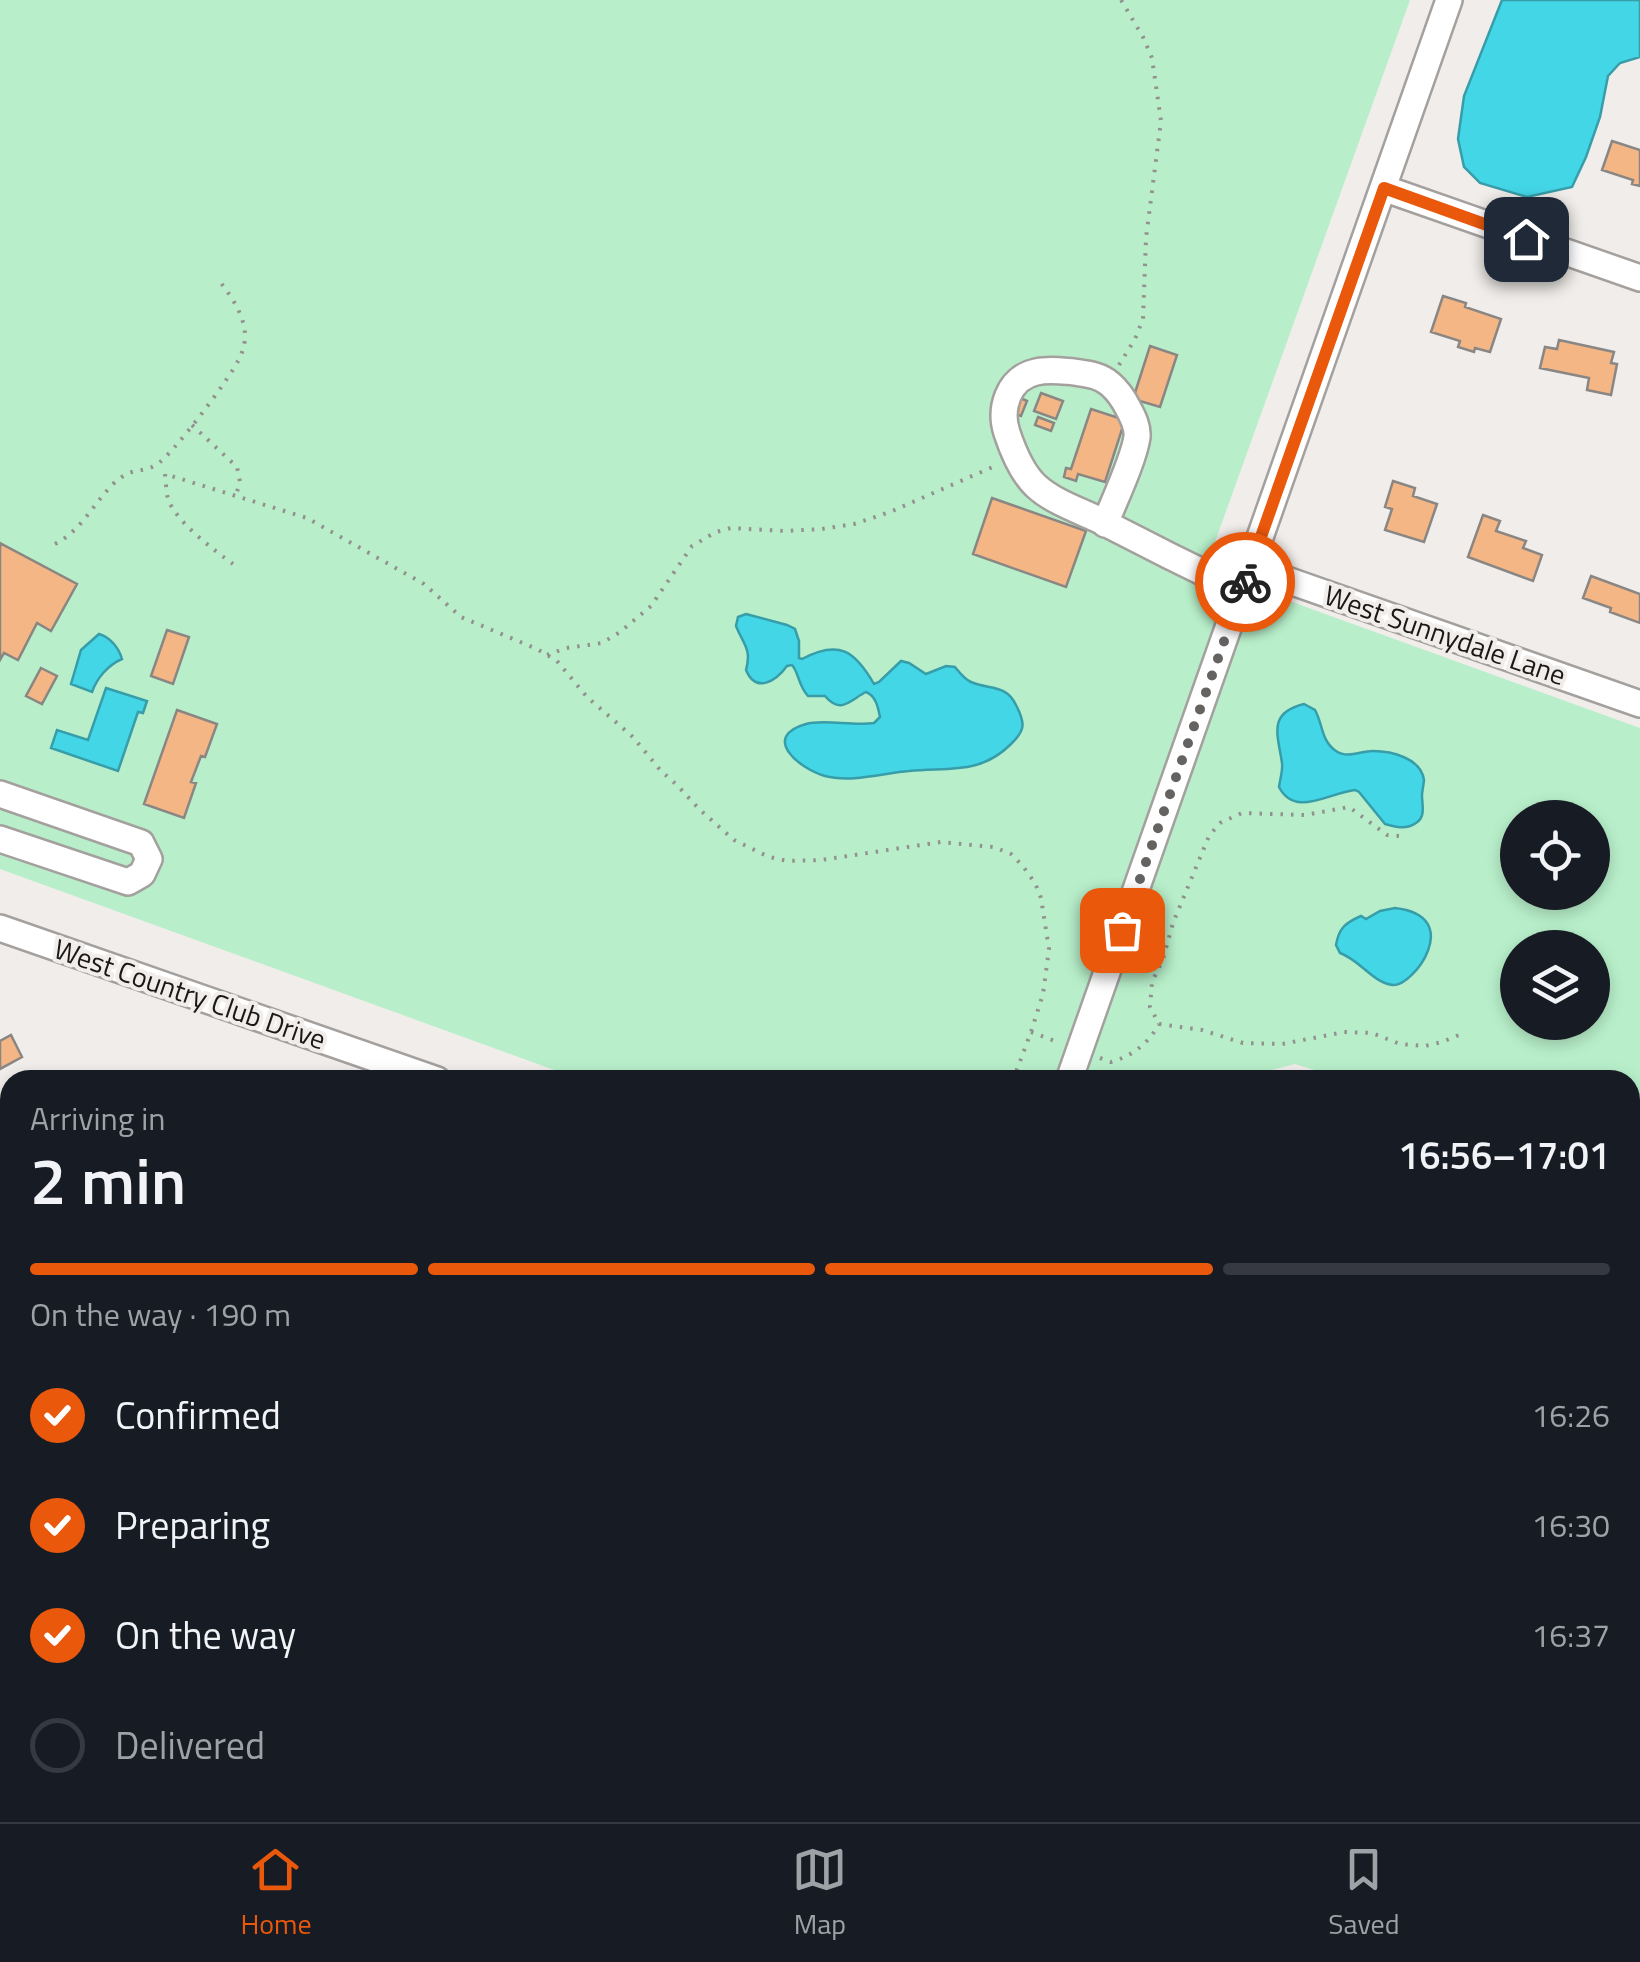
<!DOCTYPE html>
<html lang="en">
<head>
<meta charset="utf-8">
<style>
	:root { --surface:#171b24; --page:#242831; --text:#f1f3f6; --muted:#9ea1a6; --line:#363941; --accent:#ea580c }
	body { margin:0; font-family:"Titillium Web",sans-serif; background:var(--page); color:var(--text); height:100vh; display:flex; flex-direction:column; font-size:38px; white-space:nowrap }
	* { box-sizing:border-box; margin:0 }
	p { font-size:32px; color:var(--muted) }
	.icon { flex:none; width:55px; height:55px; fill:none; stroke:currentColor; stroke-width:2; stroke-linecap:round; stroke-linejoin:round }
	.map { position:relative; flex:1; overflow:hidden }
	.side { position:absolute; left:0px; top:1070px; width:1640px; height:752px; display:flex; flex-direction:column; background:var(--surface); border-radius:30px 30px 0 0; box-shadow:0 5px 15px #0003 }
	.side>* { flex:none }
	.tools { position:absolute; left:1500px; top:800px; display:grid; gap:20px }
	.tools a { display:grid; place-items:center; width:110px; height:110px; border-radius:50%; background:var(--surface); box-shadow:0 5px 15px #0003; font-size:50px }
	.pin { position:absolute; display:grid; place-items:center; width:85px; height:85px; color:#fff; margin:-42px; border-radius:20px; box-shadow:0 5px 15px #0006 }
	.courier { position:absolute; display:grid; place-items:center; width:100px; height:100px; margin:-50px; border:8px solid #ea580c; border-radius:50%; background:#fff; color:#222; box-shadow:0 2px 12px #0007 }
	.summary em { font-style:normal; font-weight:600 }
	.summary div { display:flex; flex-direction:column-reverse }
	.summary { display:flex; align-items:center; justify-content:space-between; height:170px; padding:0 30px }
	h1 { font-size:65px; font-weight:600; line-height:75px }
	.bar { display:grid; grid-template-columns:repeat(4,1fr); gap:15px 10px; align-content:center; height:120px; padding:0 30px }
	.bar i { height:12px; border-radius:8px; background:var(--line) }
	.bar .selected { background:var(--accent) }
	.bar p { grid-column:span 4 }
	ol { padding:0 30px; list-style:none }
	li { display:flex; align-items:center; gap:30px; height:110px }
	li p { margin-inline-start:auto }
	li .icon { padding:10px; border-radius:50%; background:var(--accent); color:#fff; stroke-width:4 }
	li:last-child { color:var(--muted) }
	li i { width:55px; height:55px; border:5px solid var(--line); border-radius:50% }
	.menu { display:flex; justify-content:space-around; align-items:center; height:140px; border-top:2px solid var(--line); background:var(--surface); font-size:28px; color:var(--muted) }
	.menu a { display:grid; justify-items:center; gap:5px }
	.menu .selected { color:var(--accent) }
	.map>svg:first-child { display:block }
</style>
</head>
<body>
<div class="map">
<svg width="1640" height="1822" viewBox="0 0 1640 1822">
	<rect width="100%" height="100%" fill="#f0edea"/>
	<path fill="#b8efca" fill-rule="evenodd" d="M0,0H1410L1211,553L1284,599L1640,728V1172L1630,1169V1080H1347L1295,1064L1234,1080H582L0,869ZM1518,818H1592V892H1518ZM1518,948H1592V1022H1518Z"/>
	<path fill="#43d6e7" stroke="#379da9" stroke-width="2.5" d="M1502,0H1640V57L1620,63L1608,76L1600,117L1586,157L1572,187L1527,197L1480,183L1464,167L1458,139L1464,96Z
		M746,614L787,625L795,629L799,641V658L802,659C839,639 855,651 874,684L879,682L901,661L909,663L926,674L946,666L955,667C960,673 964,679 971,682C989,690 1006,684 1016,705C1026,724 1025,731 1010,745C979,775 948,767 909,771C884,773 851,783 825,776C800,769 760,737 806,724C822,719 854,726 874,723L880,717C878,707 876,696 866,692C850,700 841,715 825,696H808C798,685 799,673 792,665L787,666C776,681 756,694 746,670C752,649 743,644 736,626L738,617Z
		M99,634C110,637 119,648 122,659C108,665 97,678 92,692L71,684L81,650Z
		M106,688L147,701L143,713L138,712L118,771L51,748L57,730L88,740Z
		M1304,704L1315,710C1323,724 1321,741 1336,751C1348,759 1360,751 1373,751C1391,751 1421,758 1424,780C1424,782 1422,792 1422,795C1422,805 1426,817 1416,823C1406,830 1395,827 1385,824L1359,792L1355,790C1328,793 1295,818 1279,787C1280,779 1283,771 1282,763C1278,735 1267,713 1304,704Z
		M1395,908C1466,916 1413,987 1393,985C1373,983 1360,960 1340,953L1336,945C1339,928 1345,923 1361,916L1366,919L1380,911Z"/>
	<path fill="#f4b684" stroke="#898684" stroke-width="2.5" d="M1612,141L1640,150V186L1632,184L1633,180L1602,170Z
		M1443,296L1466,303L1465,307L1501,319L1490,352L1475,348L1474,352L1458,347L1460,341L1431,332Z
		M1559,340L1614,352L1611,363L1617,364L1611,395L1587,390L1589,378L1540,368L1545,347L1557,349Z
		M1150,346L1177,355L1160,407L1133,399Z
		M1041,393L1063,401L1056,419L1034,411Z
		M1018,397L1027,401L1021,416L1013,413Z
		M1091,409L1125,420L1105,482L1078,474L1076,481L1064,477L1066,468L1071,469Z
		M1038,417L1054,423L1051,431L1035,425Z
		M1393,481L1415,488L1413,496L1437,504L1424,542L1385,530L1392,509L1385,507Z
		M992,498L1086,531L1066,587L973,554Z
		M1483,515L1500,521L1496,531L1526,541L1523,548L1542,555L1533,581L1468,557Z
		M0,543L77,584L51,631L37,623L18,660L4,653L0,660Z
		M1591,576L1640,594V623L1610,612L1611,608L1583,598Z
		M167,630L189,637L173,684L151,676Z
		M41,668L57,676L42,704L26,696Z
		M177,710L217,724L205,757L201,756L191,782L196,783L184,818L144,804Z
		M11,1035L22,1057L0,1069V1041Z
		M1640,1436V1468L1630,1439Z
		M1640,1635V1664L1630,1665V1636Z
		M297,1812H317L316,1818L336,1822H286L288,1813L297,1814Z
		M597,1812H656L657,1815L652,1818L654,1822H601Z
		M1458,1812H1493L1488,1822H1453Z"/>
	<g fill="none" stroke-linecap="round" stroke-linejoin="round">
		<defs>
			<path id="minor" d="M1383,188L1640,278
				M1105,524C1114,501 1134,459 1137,437C1138,427 1133,417 1128,408C1124,400 1117,390 1110,384C1100,375 1087,374 1074,372C1061,371 1049,369 1036,372C1008,378 999,409 1007,433C1013,451 1022,473 1036,486C1052,501 1078,510 1097,519C1145,544 1193,568 1241,591
				M1250,567L1640,704
				M0,794L141,843L149,859L142,874L128,882L0,839
				M0,928L437,1080
				M1069,1080L1449,0
				M1630,1563L1640,1560
				M188,1812L192,1822
				M806,1822L810,1812
				M1365,1822L1372,1812"/>
		</defs>
		<use href="#minor" stroke="#a3a09e" stroke-width="30"/>
		<path stroke="#93918f" stroke-width="4" stroke-dasharray="2.5 8" stroke-linecap="butt" d="M1119,365L1135,339L1143,319L1146,238L1161,121L1152,58L1143,37L1121,0
			M192,425L237,467L240,482L236,495
			M55,544C82,530 93,504 114,483C133,466 140,474 156,465C172,456 229,379 238,361C242,354 244,347 245,339C246,318 233,299 221,283
			M233,564C214,550 176,522 168,499C166,491 166,482 165,474L307,518L424,584L461,617L537,649L557,661L587,697L633,737L661,771L677,785L699,809L734,840L769,857L788,861L821,860L941,842L994,847L1011,854L1022,865L1035,883L1041,898L1049,949L1043,994L1031,1032L1013,1080
			M547,655L566,648L602,643L620,632L651,606L692,546L716,532L731,528L785,531L822,529L854,524L890,512L995,466
			M1399,836L1387,835L1349,807L1305,815L1242,813L1220,823L1209,836L1173,923L1163,959L1152,982L1150,1007L1159,1024L1202,1030L1243,1043L1282,1044L1344,1032L1372,1033L1400,1044L1425,1046L1442,1042L1459,1035
			M1031,1032L1060,1043
			M1100,1058L1111,1062C1132,1056 1148,1044 1159,1024"/>
		<use href="#minor" stroke="#fff" stroke-width="25"/>
	</g>
	<g fill="none" stroke-linecap="round" stroke-linejoin="round">
		<path stroke="#656362" stroke-width="10" stroke-dasharray="0 18" d="M1122,930L1245,582"/>
		<path stroke="#ea580c" stroke-width="12" d="M1245,582L1384,188L1526,239"/>
	</g>
	<g text-anchor="middle" stroke-width="8" stroke-linejoin="round" paint-order="stroke">
		<g font-size="28" fill="#1a1918" stroke="#f0edea">
			<text transform="translate(1445 635) rotate(19)" y="10">West Sunnydale Lane</text>
			<text transform="translate(190 994) rotate(19)" y="10">West Country Club Drive</text>
		</g>
	</g>
</svg>
<div class="tools">
<a><svg class="icon" aria-label="locate" viewBox="0 0 24 24"><circle cx="12" cy="12" r="6"/><path d="M12 2v4M12 18v4M2 12h4M18 12h4"/></svg></a>
<a><svg class="icon" aria-label="layers" viewBox="0 0 24 24"><path d="M12 4l9 5-9 5-9-5zM3 14l9 5 9-5"/></svg></a>
</div>
<div class="pin" style="left:1122px;top:930px;background:#ea580c"><svg class="icon" aria-label="bag" viewBox="0 0 24 24"><path d="M5 8h14l-1 12H6zM9 8a3 3 0 0 1 6 0"/></svg></div>
<div class="pin" style="left:1526px;top:239px;background:#1f2937"><svg class="icon" aria-label="home" viewBox="0 0 24 24"><path d="M3 11l9-7 9 7M6 9v11h12V9"/></svg></div>
<div class="courier" style="left:1245px;top:582px"><svg class="icon" aria-label="bike" viewBox="0 0 24 24"><circle cx="6" cy="16" r="4"/><circle cx="18" cy="16" r="4"/><path d="M6 16l4-8h5l3 8M10 8l3 8H6M13 5h3"/></svg></div>
<section class="side">
<div class="summary"><div><h1>2 min</h1><p>Arriving in</p></div><em>16:56–17:01</em></div>
<div class="bar"><i class="selected"></i><i class="selected"></i><i class="selected"></i><i></i><p>On the way · 190 m</p></div>
<ol>
<li><svg class="icon" aria-label="check" viewBox="0 0 24 24"><path d="M5 12l5 5 9-10"/></svg>Confirmed<p>16:26</p></li>
<li><svg class="icon" aria-label="check" viewBox="0 0 24 24"><path d="M5 12l5 5 9-10"/></svg>Preparing<p>16:30</p></li>
<li><svg class="icon" aria-label="check" viewBox="0 0 24 24"><path d="M5 12l5 5 9-10"/></svg>On the way<p>16:37</p></li>
<li><i></i>Delivered</li>
</ol>
</section>
</div>
<nav class="menu">
<a class="selected"><svg class="icon" aria-label="home" viewBox="0 0 24 24"><path d="M3 11l9-7 9 7M6 9v11h12V9"/></svg>Home</a>
<a><svg class="icon" aria-label="map" viewBox="0 0 24 24"><path d="M3 6l6-2 6 2 6-2v14l-6 2-6-2-6 2zM9 4v14M15 6v14"/></svg>Map</a>
<a><svg class="icon" aria-label="saved" viewBox="0 0 24 24"><path d="M7 4h10v16l-5-4-5 4z"/></svg>Saved</a>
</nav>
</body>
</html>
